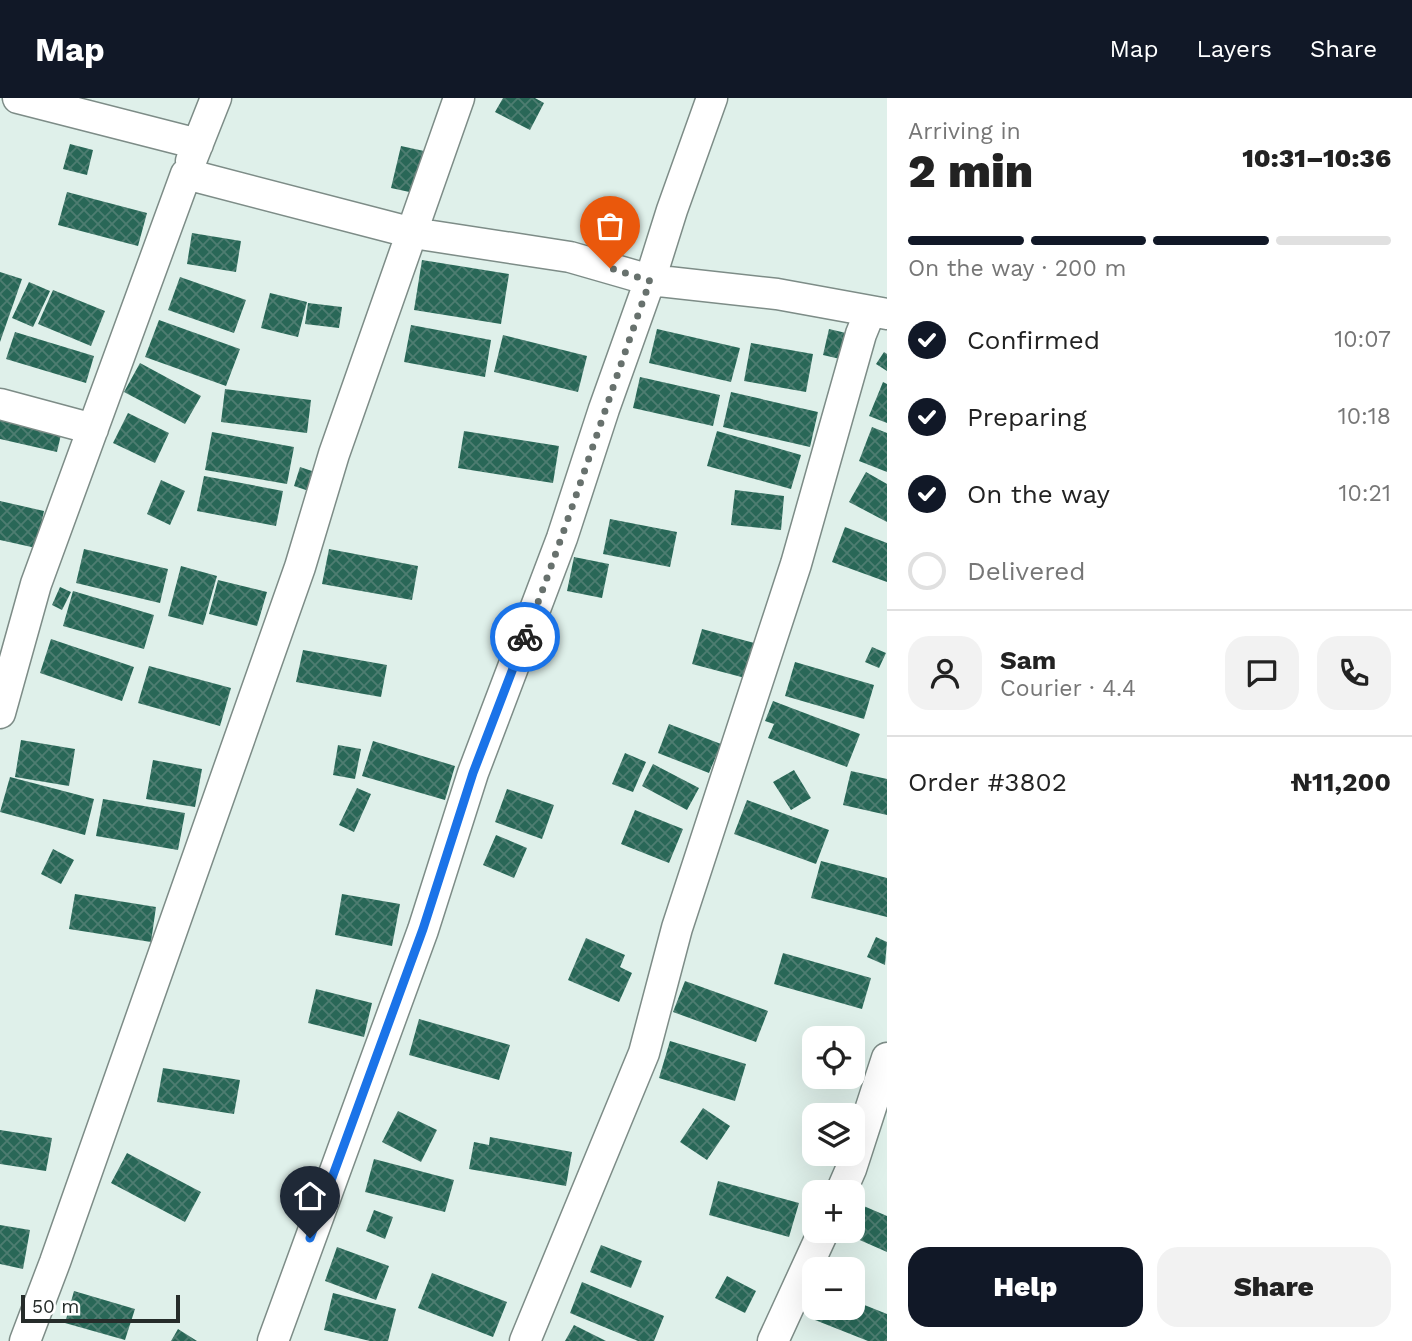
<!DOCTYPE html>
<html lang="en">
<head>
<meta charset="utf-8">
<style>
	:root { --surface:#fff; --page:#f2f2f2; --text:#222; --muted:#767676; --line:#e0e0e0; --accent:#111827 }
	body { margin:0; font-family:"Work Sans",sans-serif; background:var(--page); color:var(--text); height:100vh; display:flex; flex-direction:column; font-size:26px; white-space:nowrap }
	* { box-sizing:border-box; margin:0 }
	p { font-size:23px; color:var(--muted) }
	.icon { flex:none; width:38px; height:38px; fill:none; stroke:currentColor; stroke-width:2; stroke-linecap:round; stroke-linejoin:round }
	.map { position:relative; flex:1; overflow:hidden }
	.panel { display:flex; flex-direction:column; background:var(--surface); width:525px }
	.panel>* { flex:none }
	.fabs { position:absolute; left:802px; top:928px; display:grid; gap:14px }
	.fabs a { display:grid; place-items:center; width:63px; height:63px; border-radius:14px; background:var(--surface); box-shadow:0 7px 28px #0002; font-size:35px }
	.scale { position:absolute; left:21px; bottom:18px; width:159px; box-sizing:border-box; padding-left:7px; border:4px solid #262c2a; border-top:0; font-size:19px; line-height:24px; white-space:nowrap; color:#262c2a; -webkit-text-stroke:5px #fff; paint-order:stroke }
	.pin { position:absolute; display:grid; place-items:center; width:60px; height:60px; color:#fff; margin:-72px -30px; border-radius:50% 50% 50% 0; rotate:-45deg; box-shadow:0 0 7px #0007 }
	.pin .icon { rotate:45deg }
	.courier { position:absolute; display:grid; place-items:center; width:70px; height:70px; margin:-35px; border:5px solid #1a73e8; border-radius:50%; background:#fff; color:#222; box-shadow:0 2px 9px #0007 }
	.overview em { font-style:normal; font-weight:800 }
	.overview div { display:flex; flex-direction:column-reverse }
	.overview { display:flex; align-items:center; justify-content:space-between; height:119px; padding:0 21px }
	h1 { font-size:46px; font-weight:800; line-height:52px }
	.bar { display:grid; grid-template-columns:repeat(4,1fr); gap:10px 7px; align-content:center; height:84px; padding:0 21px }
	.bar i { height:9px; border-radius:5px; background:var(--line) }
	.bar .current { background:var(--accent) }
	.bar p { grid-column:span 4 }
	.line { display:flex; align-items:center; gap:18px; padding:0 21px; border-top:2px solid var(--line) }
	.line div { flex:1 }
	.round { display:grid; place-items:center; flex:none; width:74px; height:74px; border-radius:21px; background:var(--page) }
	ol { padding:0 21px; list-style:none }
	li { display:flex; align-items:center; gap:21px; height:77px }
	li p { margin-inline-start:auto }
	li .icon { padding:7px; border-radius:50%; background:var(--accent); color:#fff; stroke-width:4 }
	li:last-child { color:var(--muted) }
	li i { width:38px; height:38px; border:4px solid var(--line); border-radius:50% }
	.button { display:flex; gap:14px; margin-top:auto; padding:14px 21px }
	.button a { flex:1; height:80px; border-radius:21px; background:var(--accent); color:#fff; font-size:28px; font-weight:800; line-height:80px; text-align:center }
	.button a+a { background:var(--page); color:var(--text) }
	header { display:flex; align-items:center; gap:42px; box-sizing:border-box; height:98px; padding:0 35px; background:var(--accent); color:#fff }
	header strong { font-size:33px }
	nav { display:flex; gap:38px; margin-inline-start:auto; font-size:24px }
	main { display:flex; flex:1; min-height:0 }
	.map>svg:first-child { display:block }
</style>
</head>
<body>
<header>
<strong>Map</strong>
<nav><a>Map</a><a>Layers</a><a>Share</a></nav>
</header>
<main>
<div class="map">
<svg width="887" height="1243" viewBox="0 0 887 1243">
	<defs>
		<pattern id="building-cross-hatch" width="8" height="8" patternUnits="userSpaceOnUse" patternTransform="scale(1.75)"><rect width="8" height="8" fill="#296757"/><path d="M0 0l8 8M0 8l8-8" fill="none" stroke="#4e7d71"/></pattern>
	</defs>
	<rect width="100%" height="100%" fill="#dff0ea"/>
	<path fill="url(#building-cross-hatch)" d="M503,0H535L544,5L530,32L495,14Z
		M70,46L93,52L87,77L63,71Z
		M401,48L424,53L414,95L391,90Z
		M67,94L147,115L138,148L58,127Z
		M192,135L241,143L236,174L187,166Z
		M422,162L509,176L501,226L414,212Z
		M0,174L22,181L0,244Z
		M180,179L246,202L234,235L168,212Z
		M29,184L50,193L33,229L12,220Z
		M53,192L105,213L91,248L38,226Z
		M270,195L307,204L298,239L261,230Z
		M308,205L342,209L339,230L305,226Z
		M159,222L240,251L226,288L145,259Z
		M411,227L491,242L485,279L404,264Z
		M657,231L740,250L731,284L649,265Z
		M829,231L846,235L840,261L823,257Z
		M15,234L94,258L86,285L6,261Z
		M503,237L587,258L578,294L494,274Z
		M751,245L813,256L806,294L744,283Z
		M884,254L887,256V273L876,266Z
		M140,265L201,298L185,326L124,294Z
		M640,279L720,297L713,328L633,310Z
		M883,284L887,286V325L869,318Z
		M225,291L311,302L307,335L221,324Z
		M731,294L818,314L810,349L723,329Z
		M0,304L65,319L57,354L0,341Z
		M128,315L169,335L155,365L113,345Z
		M872,329L887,335V374L859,363Z
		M464,333L559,348L553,385L458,370Z
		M717,333L801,357L791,391L707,368Z
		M212,334L294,349L287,386L205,372Z
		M300,369L315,374L309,393L294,388Z
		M866,374L887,386V424L849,404Z
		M204,378L283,393L276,428L197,413Z
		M161,382L185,393L170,427L147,416Z
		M735,392L784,398L781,432L731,427Z
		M0,403L44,413L36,450L0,442Z
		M610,421L677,434L670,469L603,456Z
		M845,429L887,445V484L832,464Z
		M84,451L168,471L160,505L76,485Z
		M329,451L418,468L412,502L322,486Z
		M574,459L609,466L602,500L567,493Z
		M181,468L217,478L203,527L168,518Z
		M218,482L267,494L257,528L209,516Z
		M60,489L71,494L62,512L52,507Z
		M73,493L154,517L144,551L63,528Z
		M702,531L758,546L749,581L692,566Z
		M51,541L134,569L122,603L40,575Z
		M872,549L886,555L879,570L865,564Z
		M303,552L387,567L381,599L296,584Z
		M795,564L874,587L864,621L785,598Z
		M149,568L231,590L220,628L138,605Z
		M773,603L860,636L847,669L768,640L774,626L765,623Z
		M669,626L721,646L709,675L658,655Z
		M21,642L75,651L69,688L15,679Z
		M373,643L455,668L445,702L362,678Z
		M338,647L361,651L355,681L333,677Z
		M625,655L646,664L633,694L612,686Z
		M153,662L202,671L195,709L146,701Z
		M653,666L699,690L687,712L642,688Z
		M794,672L811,700L791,712L773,684Z
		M851,673L887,681V717L843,707Z
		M10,679L94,701L85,737L0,714Z
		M357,690L371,696L354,734L339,727Z
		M507,691L554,707L542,741L495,724Z
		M103,701L185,715L178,752L96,738Z
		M747,702L829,732L816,766L734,736Z
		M635,712L683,731L669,765L621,746Z
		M496,737L527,750L514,780L483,767Z
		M53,751L74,762L61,786L41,776Z
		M821,763L887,780V819L811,800Z
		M75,796L156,809L151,844L69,831Z
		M342,796L400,806L392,848L335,837Z
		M876,839L887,844L885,867L867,859Z
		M586,840L625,857L620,869L632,875L619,904L568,882Z
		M783,855L871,880L862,911L774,886Z
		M685,883L768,913L756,944L673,914Z
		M316,891L372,905L364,939L308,925Z
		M419,921L510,947L499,982L409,957Z
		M670,943L746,966L735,1003L659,980Z
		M163,970L240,982L234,1016L157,1004Z
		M703,1010L730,1028L707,1062L680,1044Z
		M398,1013L437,1032L421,1064L382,1044Z
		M0,1032L52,1040L46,1073L0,1066Z
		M490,1039L572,1054L566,1088L469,1071L474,1044L489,1047Z
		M127,1055L201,1094L185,1124L111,1085Z
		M374,1061L454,1082L445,1114L365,1094Z
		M718,1083L799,1105L789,1139L709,1117Z
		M859,1106L887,1118V1154L846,1136L847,1132H852V1121Z
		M374,1112L393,1119L385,1141L366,1133Z
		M0,1127L30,1132L23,1171L0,1166Z
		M601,1147L642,1163L631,1190L590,1174Z
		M337,1149L389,1168L376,1202L325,1183Z
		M432,1175L507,1204L493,1239L418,1210Z
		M727,1178L756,1193L745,1215L715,1200Z
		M582,1184L664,1218L654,1243H638L570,1215Z
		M74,1193L135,1211L125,1242L65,1225Z
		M333,1195L396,1211L388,1243H370L324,1232Z
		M852,1202L887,1216V1243H868L815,1222L820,1209H852Z
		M574,1227L606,1243H565Z
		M178,1231L197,1243H171Z"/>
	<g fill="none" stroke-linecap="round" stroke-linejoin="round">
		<defs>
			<path id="minor" d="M18,0L198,46
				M191,63L216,0
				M0,306L93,331
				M0,615L36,486L186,76L413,135L570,159L650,182L777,196L887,216
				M841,1094L851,1071L887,960
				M25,1243L55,1164L300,469L334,356L459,0
				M273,1243L423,832L473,675L562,440L604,311L650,182L672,112L712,0
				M525,1243L644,955L677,830L796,466L861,236L870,214
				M773,1243L824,1132"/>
		</defs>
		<use href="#minor" stroke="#7d8c87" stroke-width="33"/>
		<use href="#minor" stroke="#fff" stroke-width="30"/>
	</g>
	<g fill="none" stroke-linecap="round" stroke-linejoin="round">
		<path stroke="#67716d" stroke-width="7" stroke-dasharray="0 12.6" d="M525,539C570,421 608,301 650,183L610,170"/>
		<path stroke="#1a73e8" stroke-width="9" d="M310,1140L423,831L473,675L525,539"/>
	</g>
</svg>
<div class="fabs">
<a><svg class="icon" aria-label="locate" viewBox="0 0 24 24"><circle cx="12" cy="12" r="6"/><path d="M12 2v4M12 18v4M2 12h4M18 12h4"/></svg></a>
<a><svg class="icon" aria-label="layers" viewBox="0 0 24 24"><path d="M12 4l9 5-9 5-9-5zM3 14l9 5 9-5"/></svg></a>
<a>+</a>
<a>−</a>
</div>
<div class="scale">50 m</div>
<div class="pin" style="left:610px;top:170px;background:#ea580c"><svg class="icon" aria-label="bag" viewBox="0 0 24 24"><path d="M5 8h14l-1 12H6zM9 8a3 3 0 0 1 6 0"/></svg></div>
<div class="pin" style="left:310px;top:1140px;background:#1f2937"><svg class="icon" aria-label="home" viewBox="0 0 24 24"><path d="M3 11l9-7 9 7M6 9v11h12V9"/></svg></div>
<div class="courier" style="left:525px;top:539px"><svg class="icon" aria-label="bike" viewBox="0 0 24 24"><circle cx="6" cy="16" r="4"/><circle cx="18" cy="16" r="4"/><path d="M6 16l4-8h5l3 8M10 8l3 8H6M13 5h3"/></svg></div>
</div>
<section class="panel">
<div class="overview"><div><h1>2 min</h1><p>Arriving in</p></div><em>10:31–10:36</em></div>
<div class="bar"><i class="current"></i><i class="current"></i><i class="current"></i><i></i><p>On the way · 200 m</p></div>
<ol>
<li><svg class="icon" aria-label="check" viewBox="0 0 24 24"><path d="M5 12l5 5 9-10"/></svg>Confirmed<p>10:07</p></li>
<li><svg class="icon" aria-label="check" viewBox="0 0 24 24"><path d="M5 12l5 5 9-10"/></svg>Preparing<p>10:18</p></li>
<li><svg class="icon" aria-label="check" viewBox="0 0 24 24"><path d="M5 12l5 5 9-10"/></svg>On the way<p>10:21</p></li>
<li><i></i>Delivered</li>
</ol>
<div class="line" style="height:126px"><a class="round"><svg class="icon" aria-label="person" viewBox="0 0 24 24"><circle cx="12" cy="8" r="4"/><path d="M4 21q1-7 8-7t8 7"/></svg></a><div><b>Sam</b><p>Courier · 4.4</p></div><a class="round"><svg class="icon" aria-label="chat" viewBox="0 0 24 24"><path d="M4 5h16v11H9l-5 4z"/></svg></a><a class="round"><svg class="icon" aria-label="phone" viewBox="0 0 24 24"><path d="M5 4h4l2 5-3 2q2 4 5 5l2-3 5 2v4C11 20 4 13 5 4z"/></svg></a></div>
<div class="line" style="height:91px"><div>Order #3802</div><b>₦11,200</b></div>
<div class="button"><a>Help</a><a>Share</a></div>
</section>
</main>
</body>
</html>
